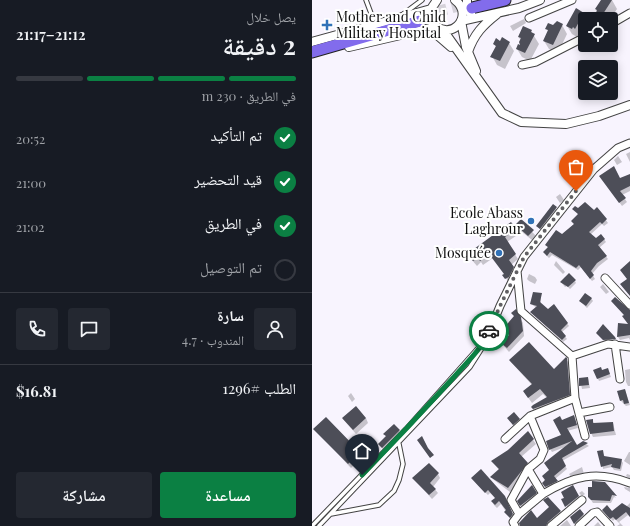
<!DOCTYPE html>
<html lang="ar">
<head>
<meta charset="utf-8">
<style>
	:root { --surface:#171b24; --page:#242831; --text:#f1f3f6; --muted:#9ea1a6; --line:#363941; --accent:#0b8043 }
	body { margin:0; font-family:"Playfair Display","Noto Naskh Arabic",serif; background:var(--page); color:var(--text); direction:rtl; height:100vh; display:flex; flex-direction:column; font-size:15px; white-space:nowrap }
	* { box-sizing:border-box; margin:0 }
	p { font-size:13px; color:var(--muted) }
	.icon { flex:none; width:22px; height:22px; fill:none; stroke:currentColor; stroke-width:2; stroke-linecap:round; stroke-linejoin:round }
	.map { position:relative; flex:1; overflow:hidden; direction:ltr }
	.details { display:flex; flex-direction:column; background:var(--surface); width:312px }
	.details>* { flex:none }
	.controls { position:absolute; left:266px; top:12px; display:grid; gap:8px }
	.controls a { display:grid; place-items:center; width:40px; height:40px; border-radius:4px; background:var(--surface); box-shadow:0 2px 10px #0003; font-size:20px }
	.pin { position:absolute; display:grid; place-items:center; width:34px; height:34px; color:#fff; margin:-41px -17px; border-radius:50% 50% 50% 0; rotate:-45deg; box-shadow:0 0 4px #0007 }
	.pin .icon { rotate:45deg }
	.courier { position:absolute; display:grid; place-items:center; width:40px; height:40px; margin:-20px; border:3px solid #0b8043; border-radius:50%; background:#fff; color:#222; box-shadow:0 1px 5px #0007 }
	.overview em { font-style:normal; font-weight:600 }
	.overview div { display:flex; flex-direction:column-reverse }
	.overview { display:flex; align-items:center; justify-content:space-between; height:68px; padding:0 16px }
	h1 { font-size:26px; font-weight:600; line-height:30px }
	.bar { display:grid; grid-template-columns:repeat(4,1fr); gap:6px 4px; align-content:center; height:48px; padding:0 16px }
	.bar i { height:5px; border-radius:3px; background:var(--line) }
	.bar .active { background:var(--accent) }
	.bar p { grid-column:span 4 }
	.line { display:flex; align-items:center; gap:10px; padding:0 16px; border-top:1px solid var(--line) }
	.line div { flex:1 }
	.round { display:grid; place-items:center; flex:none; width:42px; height:42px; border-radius:4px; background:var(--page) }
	ol { padding:0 16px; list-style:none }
	li { display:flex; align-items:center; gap:12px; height:44px }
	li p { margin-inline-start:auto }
	li .icon { padding:4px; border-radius:50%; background:var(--accent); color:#fff; stroke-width:4 }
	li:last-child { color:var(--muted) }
	li i { width:22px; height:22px; border:2px solid var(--line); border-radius:50% }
	.primary-button { display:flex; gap:8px; margin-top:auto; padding:8px 16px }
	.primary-button a { flex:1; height:46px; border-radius:4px; background:var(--accent); color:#fff; font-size:16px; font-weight:600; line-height:46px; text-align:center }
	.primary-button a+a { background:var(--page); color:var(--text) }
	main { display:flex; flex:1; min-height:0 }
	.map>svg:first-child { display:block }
</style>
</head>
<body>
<main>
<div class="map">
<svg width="318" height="526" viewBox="0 0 318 526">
	<rect width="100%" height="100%" fill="#f8f4fe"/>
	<path fill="#0003" d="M290,0H300L305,9L298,19H289L285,13L284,9Z
		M271,14L274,19L273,28L268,37L266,35L265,37L260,34L255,26Z
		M212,19L214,23L201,31L198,26Z
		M243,23L250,25L255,34L246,53L237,49L232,41L237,32L235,29L241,26Z
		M219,31L227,44L218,61L210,57L205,49L211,47L207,37Z
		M189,42L197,43L202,51L193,69L185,65L180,56L184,47L182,44Z
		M318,152V162L314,154Z
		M306,156L310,162L305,165L302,160Z
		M318,175V191L310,195L315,202L310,206L291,180L308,179Z
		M248,194L252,200L248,203L244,197Z
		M241,205L247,212L231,232L225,226Z
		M285,208L296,223L292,226L290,224L278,235L284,240L292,239L294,242L287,248L296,259L287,266L280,274L283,279L280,281L269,267L266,270L240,255L237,258L234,255L236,248L234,245L250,235L262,224L267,215L262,209L282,211Z
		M209,220L224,236L220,240L210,232L195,242L206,259L199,265L204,273L197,283L192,275H193L181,258L171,265L169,262L165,266L159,259L202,228Z
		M244,261L253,272L251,274L242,265Z
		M217,274L223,277L225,280L223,284L217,281L215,279Z
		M263,281L264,283L258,289L255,286L253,287L249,282Z
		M291,284L297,292L294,294L288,287Z
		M229,294V304L236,310L242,305L257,326L250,332L255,339L251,342L220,313L225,308L219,304Z
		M279,298L281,301L275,308L268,301Z
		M300,301L318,311V340L317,338L308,340L306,337L307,324L317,325L312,315Z
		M204,311L211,323L212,336L197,352L190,344L197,336L192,329L203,316Z
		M291,325L303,340L304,342L294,343L287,335Z
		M254,359L258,365L260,400L223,413L220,408L235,398L231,394L220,403L212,392L220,385L198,361L242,370Z
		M318,369V386H316L314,382L313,370Z
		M282,370L297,372L299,377L287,381Z
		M276,378L278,388L270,389L268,379Z
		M313,390L318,405L314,406L309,401Z
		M39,393L43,399L40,402L36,396Z
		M262,416L266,428L255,431L265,446L271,442L277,446L250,461L255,469L243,479L246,484L235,489L231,483L253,447L240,452L238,449L250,436V421Z
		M14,418L50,457L39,468L3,429Z
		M54,418L56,423L44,434L31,419Z
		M196,418L207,419L209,423L204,429Z
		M280,420L283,424L301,423L304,435L281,437L279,433Z
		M82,425L90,435L73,452L67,444L74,437L73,434Z
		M216,433L224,444L209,457L217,467L198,492L182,480L180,477L187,470L180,461L197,451Z
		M290,451L293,457L309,460L311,463L309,471L302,470L300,467L291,469Z
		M317,452H318V465L312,461Z
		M270,467L272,474L259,477L257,474Z
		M126,474L128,478L121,487L126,493L120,499L101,478Z
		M315,474L318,475V479L314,476Z
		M163,482L194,501L202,518L200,521L189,504L185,508L182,505L180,501L184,498L178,493L176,495Z
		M292,483L304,498L302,497L299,503H281L279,500Z
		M261,486L268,499L256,509L251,499Z
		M220,487L226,497L211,509L206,501Z
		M312,487L318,488V492L313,489Z
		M270,491L273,494L270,496L267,493Z
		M318,503V517L316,515L307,522L311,526H305L308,524L303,519L301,521L293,513H300L313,508Z
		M267,510L274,518L264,526L259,517Z
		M219,512L225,519L248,512L250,515L237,526H210L208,523Z
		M255,520L259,526H248Z
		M286,522L289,526H282Z"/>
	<path fill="#4d4e58" d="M289,0H300L291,14L289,13L288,15L284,13L285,10L283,9Z
		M264,8L272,13L263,29L261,27L260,29L254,26Z
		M245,21L251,24L241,45L231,41L236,30L233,29L236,23L241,25Z
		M211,26L220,30L219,32L223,34L213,53L204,49L206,44L208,45L207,42L209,38L206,37Z
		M190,37L198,42L188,61L178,57L184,46L181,44L184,38L188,41Z
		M302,166L308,178L318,174V186L308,191L314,198L307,203L287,176Z
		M273,202L282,210L285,207L295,219L290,224L288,222L277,232L284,238L289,234L293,239L286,245L295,256L285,263L279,271L282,275L278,279L267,265L264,268L238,252L235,256L231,252L236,247L233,245L244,230L250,234L262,224L259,221L266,214L260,209L263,206L266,208Z
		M241,204L245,207L228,229L224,226Z
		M209,219L222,230L216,236L207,228L193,237L204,254L197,260L202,267L197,277L193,279L190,275L192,274L177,254L168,261L166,258L161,261L155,254L199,222L202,226Z
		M318,261V296L308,284L315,279L308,270Z
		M257,273L264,280L256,287L248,282Z
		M221,292L230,293L228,302L236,309L242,304L256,323L249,330L254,336L250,340L218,312L225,306L218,304Z
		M273,293L280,298L274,306L267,301Z
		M303,297L318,310V335L305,337L306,323L316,324L310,316L312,315L299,301Z
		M204,309L209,317L211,331L195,348L189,343L197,335L191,329L202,316L199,313Z
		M291,324L303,337L304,339L291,340L284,333Z
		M217,342L242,369L254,357L255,358L258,395L221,409L219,407L221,405L235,397L228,389L216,398L211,391L220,384L197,360Z
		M289,367L290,370L296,368L298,374L285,379L281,370Z
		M276,377L277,385L267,386V378Z
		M313,389L317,403L312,404L311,400L308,401L305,391Z
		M44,406L54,418L41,430L30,418Z
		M202,412L208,419L201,425L195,418Z
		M262,415L265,425L255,428L265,445L271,441L276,443L250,458L254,466L242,476L246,481L233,487L230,483L233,480L230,476L237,470L232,463L260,441L237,450L234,441L249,435L241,420L248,416L250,420Z
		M14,417L48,452L36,464L1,429Z
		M281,419V423L301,422L302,431L278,434L274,420Z
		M82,424L88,430L70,448L66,444L74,436L71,434Z
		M216,431L222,439L207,453L216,463L196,488L178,477L187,469L179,461L196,450Z
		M110,436L116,448L122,455L118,458L105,440Z
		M291,450L292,456L310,459L308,469L299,467L300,464L289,467L285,451Z
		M117,463L127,473L118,483L124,489L117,495L100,478Z
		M169,469L193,496L201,514L198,518L192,512L194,510L187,501L183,505L179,501L183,498L176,490L173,493L159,478Z
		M280,481L293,482L305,496L300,495L298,501L279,500L276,497V487H280Z
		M220,485L225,493L208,506L205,501Z
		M261,485L267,496L253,507L249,499L252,498L249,492Z
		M236,497L249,511L236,522L234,526H208L207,523L219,510L225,518L237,507L231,500Z
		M310,503L318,508V517L314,512L304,520L301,517L298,519L290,510L295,505L300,511Z
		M268,509L272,514L262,524L258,517Z"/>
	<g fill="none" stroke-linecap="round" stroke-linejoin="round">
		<path stroke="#d5d2da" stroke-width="11" stroke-dasharray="11 5.5" stroke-linecap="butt" d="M108,16L158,3"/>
		<defs>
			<path id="service" d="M54,0L63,24
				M90,15L110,0
				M19,514L67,505L82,491L87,480L91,464L87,444
				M0,526L94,429L175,338
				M7,526L158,367L172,345"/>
			<path id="minor" d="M217,18L260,0
				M299,24L318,13
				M210,65L224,62L273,37
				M205,271L209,311L260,356L263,398L218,416L232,450L228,459L216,469L231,494C261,476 285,470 318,483
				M293,278L318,305
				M175,338L188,306L212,257L282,169L306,148L318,143
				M303,344L308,379
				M260,356L296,344L318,347
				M263,398L273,436
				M267,413L298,407
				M193,439L218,416
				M207,514L231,494
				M203,526L201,522L207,514L199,500L216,469
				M239,526L270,500
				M267,526L281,513L285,512L298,526"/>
			<path id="tertiary" d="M125,0L119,9V21C137,45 164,16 143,0
				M155,0V7L159,14
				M149,21L207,8L228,0
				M149,21L154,47L164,71
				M131,30L190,113L209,122L254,124L287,116L318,105
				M109,31L124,34L139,47
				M0,42L119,9
				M37,47L123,27
				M156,52C162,34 171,25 185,14"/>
			<path id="trunk" d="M160,8L193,0
				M0,52L108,21"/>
		</defs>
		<use href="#service" stroke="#434343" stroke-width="5.5"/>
		<use href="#minor" stroke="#434343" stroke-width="9"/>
		<use href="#tertiary" stroke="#434343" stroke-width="10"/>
		<use href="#trunk" stroke="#212121" stroke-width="13"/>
		<use href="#service" stroke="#fff" stroke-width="3.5"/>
		<use href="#minor" stroke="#fff" stroke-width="7"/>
		<use href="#tertiary" stroke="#fff" stroke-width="8"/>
		<use href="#trunk" stroke="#826cec" stroke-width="11"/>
	</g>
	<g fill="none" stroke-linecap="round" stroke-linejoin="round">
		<path stroke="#616063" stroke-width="4" stroke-dasharray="0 7.2" d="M177,331L188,306L212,257L264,191"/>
		<path stroke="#0b8043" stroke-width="5" d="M50,475C81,443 112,410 142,377C154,363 170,349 177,331"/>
	</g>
	<g fill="#3172b7" stroke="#fff" stroke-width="1.5">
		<path d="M13 19h4v4h4v4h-4v4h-4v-4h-4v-4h4z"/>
		<circle cx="219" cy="221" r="4"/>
		<circle cx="187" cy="253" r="4"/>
	</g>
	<g text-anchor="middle" stroke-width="4" stroke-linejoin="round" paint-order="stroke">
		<g font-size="14" fill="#101010" stroke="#fff" text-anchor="end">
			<text x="24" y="22" text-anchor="start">Mother and Child<tspan x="24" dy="16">Military Hospital</tspan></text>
			<text x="211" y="218">Ecole Abass<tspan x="211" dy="16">Laghrour</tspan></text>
			<text x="179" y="258">Mosquée</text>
		</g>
	</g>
</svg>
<div class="controls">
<a><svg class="icon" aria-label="locate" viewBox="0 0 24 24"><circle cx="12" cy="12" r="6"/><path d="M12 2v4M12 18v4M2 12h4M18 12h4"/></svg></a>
<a><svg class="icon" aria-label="layers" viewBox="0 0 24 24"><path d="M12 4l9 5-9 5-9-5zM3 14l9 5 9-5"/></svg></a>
</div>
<div class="pin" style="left:264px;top:191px;background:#ea580c"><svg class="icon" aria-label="bag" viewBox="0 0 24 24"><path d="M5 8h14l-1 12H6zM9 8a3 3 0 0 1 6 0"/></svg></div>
<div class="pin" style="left:50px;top:475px;background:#1f2937"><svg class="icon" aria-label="home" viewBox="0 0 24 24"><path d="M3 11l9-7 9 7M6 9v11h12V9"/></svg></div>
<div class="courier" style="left:177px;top:331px"><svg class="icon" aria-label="car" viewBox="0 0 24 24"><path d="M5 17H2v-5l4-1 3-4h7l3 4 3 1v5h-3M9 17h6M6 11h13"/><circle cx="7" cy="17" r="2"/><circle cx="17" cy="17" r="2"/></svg></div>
</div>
<section class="details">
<div class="overview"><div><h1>2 دقيقة</h1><p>يصل خلال</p></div><em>21:12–21:17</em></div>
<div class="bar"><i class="active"></i><i class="active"></i><i class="active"></i><i></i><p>في الطريق · 230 m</p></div>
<ol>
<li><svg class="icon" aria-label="check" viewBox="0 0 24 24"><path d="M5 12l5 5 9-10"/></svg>تم التأكيد<p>20:52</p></li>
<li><svg class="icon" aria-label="check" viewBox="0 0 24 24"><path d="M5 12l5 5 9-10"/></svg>قيد التحضير<p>21:00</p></li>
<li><svg class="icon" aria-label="check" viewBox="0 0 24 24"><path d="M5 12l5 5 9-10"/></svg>في الطريق<p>21:02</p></li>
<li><i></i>تم التوصيل</li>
</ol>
<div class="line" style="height:72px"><a class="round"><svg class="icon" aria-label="person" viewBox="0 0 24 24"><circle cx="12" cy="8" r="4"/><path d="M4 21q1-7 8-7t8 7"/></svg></a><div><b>سارة</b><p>المندوب · 4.7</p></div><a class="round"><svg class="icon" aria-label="chat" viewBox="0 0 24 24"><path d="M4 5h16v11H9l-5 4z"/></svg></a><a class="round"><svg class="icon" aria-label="phone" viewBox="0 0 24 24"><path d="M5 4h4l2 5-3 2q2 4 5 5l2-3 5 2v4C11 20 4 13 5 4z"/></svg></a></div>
<div class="line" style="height:52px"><div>الطلب #1296</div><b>$16.81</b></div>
<div class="primary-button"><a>مساعدة</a><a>مشاركة</a></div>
</section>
</main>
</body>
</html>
